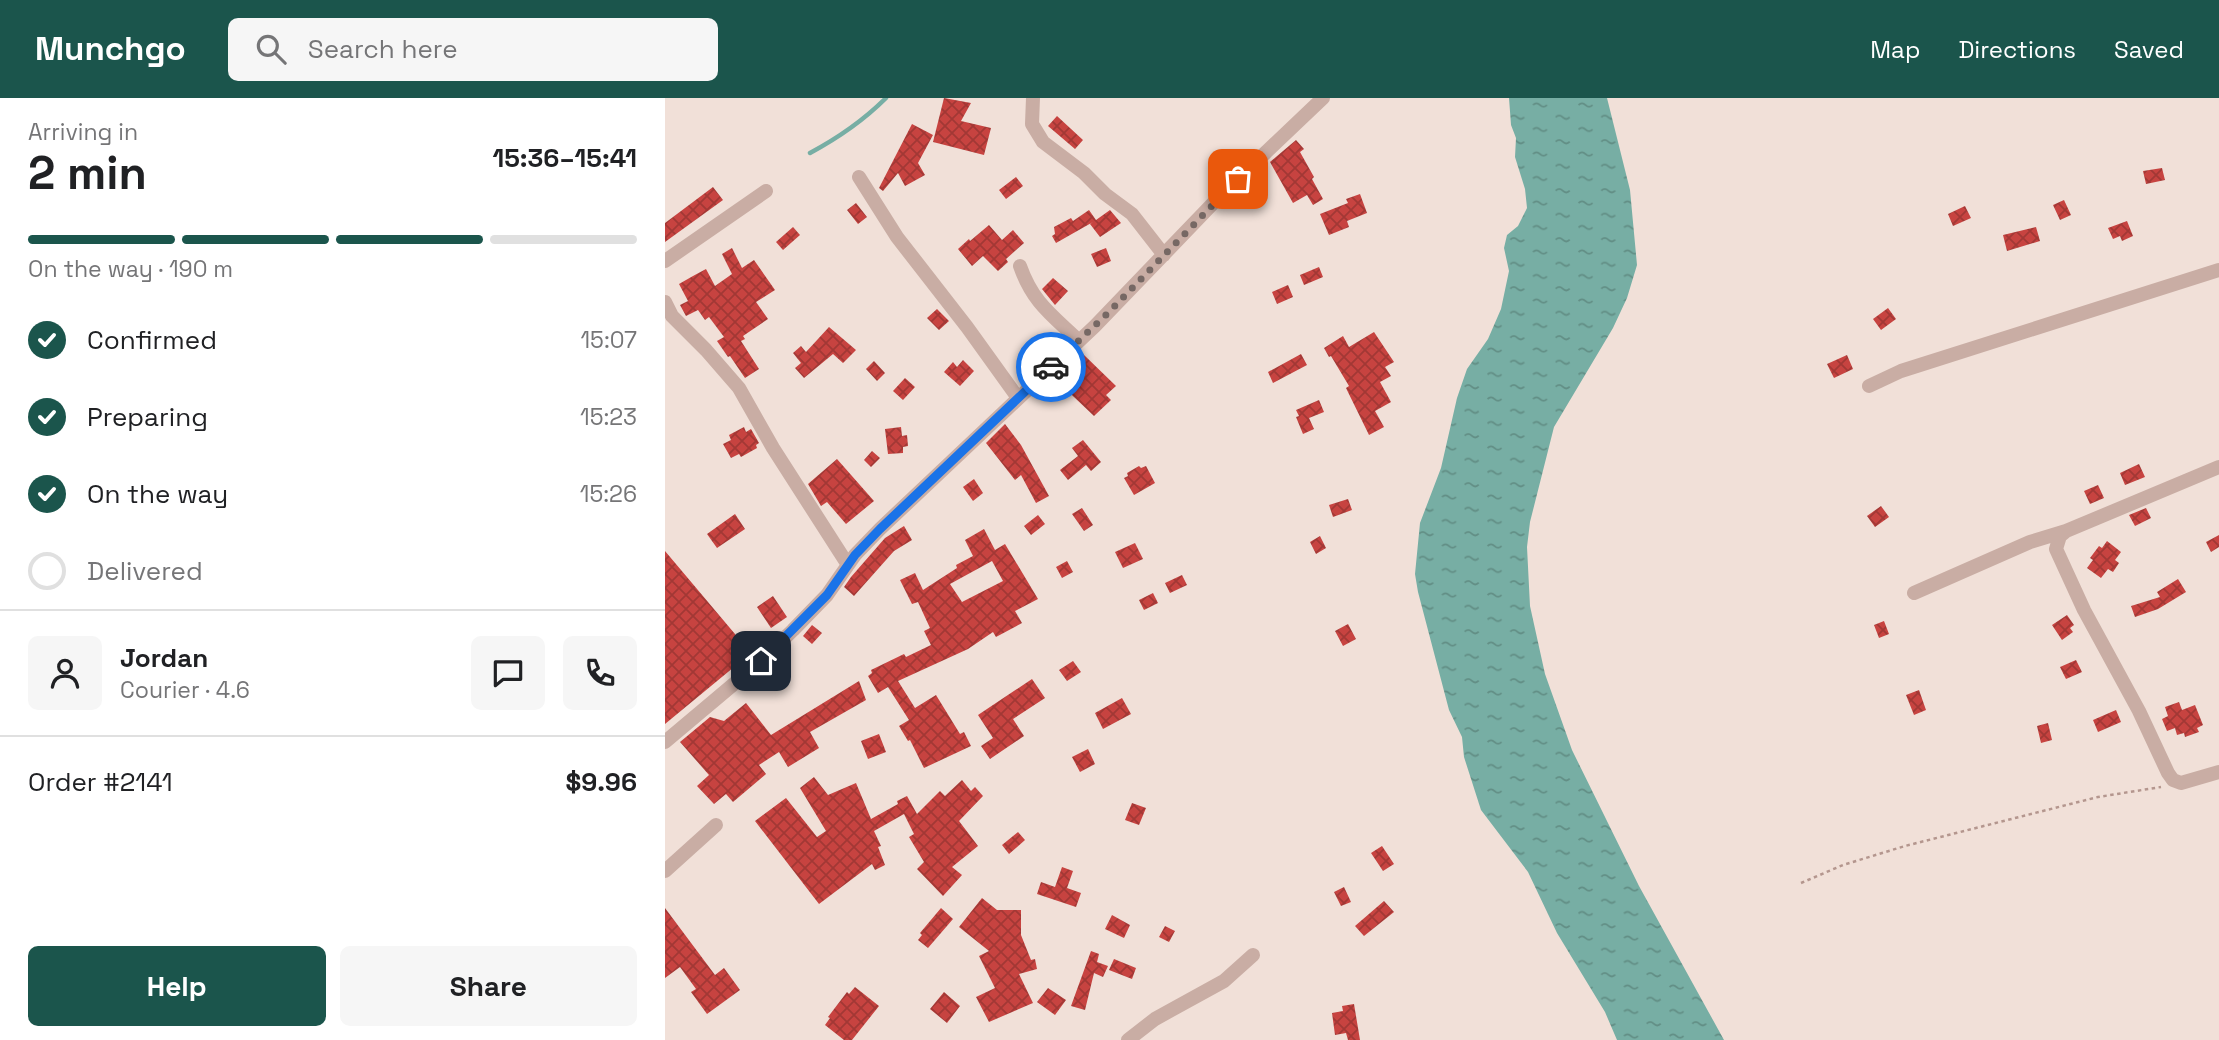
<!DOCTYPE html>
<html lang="en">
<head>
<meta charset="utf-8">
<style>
	:root { --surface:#fff; --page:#f6f6f6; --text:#202124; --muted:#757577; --line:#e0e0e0; --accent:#1b554c }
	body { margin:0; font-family:"Space Grotesk",sans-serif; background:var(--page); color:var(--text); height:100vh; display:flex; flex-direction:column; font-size:26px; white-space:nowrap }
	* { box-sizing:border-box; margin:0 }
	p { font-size:23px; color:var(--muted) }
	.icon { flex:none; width:38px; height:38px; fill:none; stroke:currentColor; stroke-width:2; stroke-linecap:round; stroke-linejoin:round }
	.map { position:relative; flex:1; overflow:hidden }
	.side { display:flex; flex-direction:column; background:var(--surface); width:665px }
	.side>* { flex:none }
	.pin { position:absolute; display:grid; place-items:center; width:60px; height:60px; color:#fff; margin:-30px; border-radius:14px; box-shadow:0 4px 10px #0006 }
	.courier { position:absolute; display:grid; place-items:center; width:70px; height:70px; margin:-35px; border:5px solid #1a73e8; border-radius:50%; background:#fff; color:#222; box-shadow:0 2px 9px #0007 }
	.head em { font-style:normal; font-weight:800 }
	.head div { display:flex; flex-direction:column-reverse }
	.head { display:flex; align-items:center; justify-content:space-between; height:119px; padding:0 28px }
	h1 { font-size:46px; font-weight:800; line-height:52px }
	.bar { display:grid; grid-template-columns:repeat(4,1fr); gap:10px 7px; align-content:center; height:84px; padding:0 28px }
	.bar i { height:9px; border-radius:5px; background:var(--line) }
	.bar .active { background:var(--accent) }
	.bar p { grid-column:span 4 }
	.line { display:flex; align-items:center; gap:18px; padding:0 28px; border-top:2px solid var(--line) }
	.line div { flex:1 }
	.round { display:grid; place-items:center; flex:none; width:74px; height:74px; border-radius:10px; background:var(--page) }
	ol { padding:0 28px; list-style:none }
	li { display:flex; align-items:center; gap:21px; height:77px }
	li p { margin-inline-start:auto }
	li .icon { padding:7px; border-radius:50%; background:var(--accent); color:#fff; stroke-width:4 }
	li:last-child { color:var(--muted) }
	li i { width:38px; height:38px; border:4px solid var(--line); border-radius:50% }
	.primary-button { display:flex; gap:14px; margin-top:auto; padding:14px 28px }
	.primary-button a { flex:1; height:80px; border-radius:10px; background:var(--accent); color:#fff; font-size:28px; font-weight:800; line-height:80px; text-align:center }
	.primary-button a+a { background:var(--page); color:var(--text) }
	header { display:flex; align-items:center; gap:42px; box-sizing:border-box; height:98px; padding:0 35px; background:var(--accent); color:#fff }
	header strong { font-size:33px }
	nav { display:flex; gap:38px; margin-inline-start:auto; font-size:24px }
	.search { width:490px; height:63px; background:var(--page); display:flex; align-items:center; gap:18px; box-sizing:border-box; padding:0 24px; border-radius:10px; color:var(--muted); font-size:26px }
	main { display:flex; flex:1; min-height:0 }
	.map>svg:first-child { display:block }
</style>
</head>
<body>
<header>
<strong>Munchgo</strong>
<div class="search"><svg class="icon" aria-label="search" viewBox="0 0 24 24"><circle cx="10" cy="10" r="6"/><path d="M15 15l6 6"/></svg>Search here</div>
<nav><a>Map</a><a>Directions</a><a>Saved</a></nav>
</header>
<main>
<section class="side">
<div class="head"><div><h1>2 min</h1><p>Arriving in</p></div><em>15:36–15:41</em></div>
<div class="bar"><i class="active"></i><i class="active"></i><i class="active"></i><i></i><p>On the way · 190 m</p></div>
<ol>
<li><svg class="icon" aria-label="check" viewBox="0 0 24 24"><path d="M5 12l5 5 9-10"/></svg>Confirmed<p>15:07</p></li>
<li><svg class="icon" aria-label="check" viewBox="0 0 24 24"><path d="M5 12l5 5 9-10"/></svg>Preparing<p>15:23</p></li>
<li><svg class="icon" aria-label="check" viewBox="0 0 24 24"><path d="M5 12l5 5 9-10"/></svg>On the way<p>15:26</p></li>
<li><i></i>Delivered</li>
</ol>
<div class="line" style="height:126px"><a class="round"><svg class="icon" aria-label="person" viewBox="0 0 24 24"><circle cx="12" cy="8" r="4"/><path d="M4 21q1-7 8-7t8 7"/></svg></a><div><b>Jordan</b><p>Courier · 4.6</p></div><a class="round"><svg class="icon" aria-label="chat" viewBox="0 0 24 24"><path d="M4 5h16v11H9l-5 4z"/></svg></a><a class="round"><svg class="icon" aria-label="phone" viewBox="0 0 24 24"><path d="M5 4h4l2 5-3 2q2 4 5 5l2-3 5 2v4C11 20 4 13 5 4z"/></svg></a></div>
<div class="line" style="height:91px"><div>Order #2141</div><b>$9.96</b></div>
<div class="primary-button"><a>Help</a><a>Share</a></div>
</section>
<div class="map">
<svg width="1554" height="942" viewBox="0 0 1554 942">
	<defs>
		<pattern id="water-ripples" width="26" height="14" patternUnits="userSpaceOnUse" patternTransform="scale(1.75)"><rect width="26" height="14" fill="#77aea4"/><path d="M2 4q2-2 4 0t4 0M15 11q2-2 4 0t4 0" fill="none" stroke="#628e85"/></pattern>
		<pattern id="building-cross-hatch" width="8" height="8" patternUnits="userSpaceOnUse" patternTransform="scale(1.75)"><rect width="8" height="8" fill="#c74340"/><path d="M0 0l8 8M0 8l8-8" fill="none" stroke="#a23835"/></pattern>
	</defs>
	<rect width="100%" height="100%" fill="#f1e0d8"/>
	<path fill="url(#water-ripples)" d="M844,0H942L965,92L972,167L962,200L948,230L889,329L865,424L862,449L865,508L880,576L907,652L974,788L1059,942H952L940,914L892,835L863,774L816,712L799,659L797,639L784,612L753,494L750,476L755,425L776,370L792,300L802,271L823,241L836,211L844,173L839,150L842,137L853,128L862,110L860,91L850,59L851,40L846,27Z"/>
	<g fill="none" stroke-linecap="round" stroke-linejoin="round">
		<path stroke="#77aea4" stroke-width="4.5" d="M145,55C173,40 199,22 221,0"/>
	</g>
	<path fill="url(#building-cross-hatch)" fill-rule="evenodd" d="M279,0L306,5L296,23L326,30L319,57L268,44Z
		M392,18L418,42L410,51L383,28Z
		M247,26L268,37L253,65L260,77L240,88L233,75L218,93L214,90Z
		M631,42L639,51L635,54L649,79L647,81L658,101L648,107L642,97L628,105L605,64Z
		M1497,70L1500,82L1481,86L1478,73Z
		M351,79L358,88L341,101L334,92Z
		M48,89L58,102L0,144V125Z
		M695,96L702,115L682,123L684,129L664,137L655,116L683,105L681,101Z
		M1399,102L1406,117L1395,122L1388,107Z
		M191,105L202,119L193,126L182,112Z
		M1300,108L1306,120L1288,128L1283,116Z
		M424,112L431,122L445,112L456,125L435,139L425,126L428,124L391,145L387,138L390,136L389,129L406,120L408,123Z
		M1462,123L1468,138L1457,143L1455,138L1448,141L1443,130Z
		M324,127L337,142L348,132L359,145L341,161L343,164L333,173L318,158L307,168L293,151L304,141L305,143Z
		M128,129L135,137L118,152L111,144Z
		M1371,129L1375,143L1342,153L1338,137Z
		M67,150L77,170L89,162L110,192L91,204L103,221L78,238L80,241L76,243L94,271L80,280L65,258L63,259L52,243L59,239L44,219L40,222L33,212L21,218L15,207L23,203L14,186L28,178L41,171L50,188L67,176L57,156Z
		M441,150L446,163L432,169L426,156Z
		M654,169L658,179L639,187L635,177Z
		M388,180L403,193L390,207L377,191Z
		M623,187L628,199L612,206L607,194Z
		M1223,210L1231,221L1216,232L1208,221Z
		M272,211L284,223L274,232L262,220Z
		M164,229L191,252L178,265L168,256L139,280L130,270L136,265L128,255L136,248L141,254Z
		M709,234L729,264L720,269L726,278L715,284L726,304L710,313L719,329L704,337L681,290L684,288L666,258L664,259L659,250L678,238L684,249Z
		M418,256L451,288L441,297L446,302L429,318L389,280L402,267L405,270Z
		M636,256L642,267L608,285L603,274Z
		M1182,257L1188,271L1169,280L1162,266Z
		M298,262L309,273L295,288L279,274L288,264L292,269Z
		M209,263L220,275L212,283L201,271Z
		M240,280L250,289L238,302L228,293Z
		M654,302L659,314L644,320L649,331L638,336L631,319L634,318L631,312Z
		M340,326L356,347L384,398L371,405L356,377L350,382L321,345Z
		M79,329L81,334L86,331L94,345L91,347L92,350L76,359L74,356L66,360L58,346L66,342L64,337Z
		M236,329L237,338L242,337L243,348L238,349V355L223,356L220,331Z
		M418,342L436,364L426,373L421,367L403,382L395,372L413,358L407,350Z
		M207,353L215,360L206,369L199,362Z
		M172,361L209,403L181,426L162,404L156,408L143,386Z
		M1474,366L1480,379L1460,387L1455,375Z
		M474,368L476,370L481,368L490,385L469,397L459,380L463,378L462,375Z
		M309,381L318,395L308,403L298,389Z
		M1433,387L1439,400L1425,406L1419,393Z
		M683,401L687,412L668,419L664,407Z
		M1216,408L1224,419L1210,429L1202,418Z
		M417,410L428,427L419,433L407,416Z
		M1481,410L1486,420L1470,428L1464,417Z
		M70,416L80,431L52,450L42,436Z
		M373,417L380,426L366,437L359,428Z
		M239,428L247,442L229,453L189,498L179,489L186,479L220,440Z
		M319,431L330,452L340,446L373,501L350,513L357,525L331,539L328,534L303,551L233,583L250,610L271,597L295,636L299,634L306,648L259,670L245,642L243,643L234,628L244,622L223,589L213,595L203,578L207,575L206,572L239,556L241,559L266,547L259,533L265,530L253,504L247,506L235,482L250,475L258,492L292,470L291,467L308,458L300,442ZM327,463L338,483L297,504L285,486Z
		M1554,437V449L1546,454L1541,444Z
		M655,438L661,450L651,456L645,444Z
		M1442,443L1456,454L1450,462L1454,465L1448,474L1443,471L1436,480L1422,470L1428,462L1425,460L1434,448L1437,450Z
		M470,445L478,461L458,470L450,454Z
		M0,453L86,555L0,626Z
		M402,463L408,474L397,480L391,469Z
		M517,477L522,487L505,495L500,485Z
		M1513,481L1521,494L1493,511L1470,519L1466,508L1495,499L1492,494Z
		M488,495L493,505L479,512L474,502Z
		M108,498L122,519L106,530L92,509Z
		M1402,517L1409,527L1405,530L1408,534L1397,542L1387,527Z
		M1219,523L1224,536L1214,540L1209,527Z
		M683,526L691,541L678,548L670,533Z
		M147,527L157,535L147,546L138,538Z
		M1411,562L1417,574L1401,581L1395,569Z
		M408,563L416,574L402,583L394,572Z
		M367,581L380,600L348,621L359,638L325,661L316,648L328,640L313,617Z
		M194,583L201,602L145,634L154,650L123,669L114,654L94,667L101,676L68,704L61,696L49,706L32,688L44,677L15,644L45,619L59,623L81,605L106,637Z
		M1254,592L1261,612L1249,617L1241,597Z
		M457,600L466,616L438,631L430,615Z
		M1514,604L1517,612L1530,607L1538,627L1532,630L1534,634L1520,639L1519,635L1512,637L1510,630L1502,633L1497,621L1503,618L1500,609Z
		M1451,612L1456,624L1433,634L1428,622Z
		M1383,625L1387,642L1376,645L1372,628Z
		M214,636L221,654L203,661L196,643Z
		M423,651L430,666L415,674L407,659Z
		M149,679L163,697L191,685L206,721L233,706L232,703L242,698L252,716L275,693L280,698L297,682L306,693L310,689L318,698L294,723L313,748L287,769L297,777L278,798L252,771L259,764L244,739L249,736L239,716L209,733L216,748L213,749L220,767L210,772L207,766L154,806L90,723L121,700L152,739L161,733L135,690Z
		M467,705L481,710L474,727L460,722Z
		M353,734L360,742L344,756L337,747Z
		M717,748L729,766L718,773L706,755Z
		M397,769L408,773L402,790L416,795L411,809L372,796L376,784L390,789Z
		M679,789L686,804L676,808L669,794Z
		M317,800L332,812H356V837L366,862L370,861L372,871L354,876L368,905L324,924L311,899L330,890L314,858L324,853L294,829Z
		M719,803L729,814L699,838L690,828Z
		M0,810L50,877L59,870L75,892L42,916L26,894L31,891L15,869L0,880Z
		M276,810L288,821L263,850L253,842L257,837L255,835Z
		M447,817L465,827L459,840L440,831Z
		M500,828L510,833L504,844L494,839Z
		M426,853L434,856L432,864L443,868L438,879L429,875L420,912L406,908Z
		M449,861L471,870L467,881L444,872Z
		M190,889L214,908L187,942H179L160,927L165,920L163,919L182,894L184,896Z
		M383,890L401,902L390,917L372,904Z
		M279,894L295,908L282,925L265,911Z
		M689,906L695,942H683L681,935L670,937L667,915L678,913L677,908Z"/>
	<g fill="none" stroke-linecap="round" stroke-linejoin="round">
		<path stroke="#b4968e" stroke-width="2.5" stroke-dasharray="3.5 3.5" stroke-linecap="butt" d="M1136,785L1178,767L1240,748L1433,699L1496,689"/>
		<path stroke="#c9ada4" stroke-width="14" d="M368,0L367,26L378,44L419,75L440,96L467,116L499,157
			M194,79L232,139L302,229L353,300
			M0,163L101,93
			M355,168C368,205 387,217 414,243
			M0,204L7,218L41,252L74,290L108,350L183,467
			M1204,288L1236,273L1554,172
			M1401,433L1395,438L1391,451L1419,512L1474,613L1503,675L1508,682L1516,685L1554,674
			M1249,495L1365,444L1401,433L1554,369
			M0,644L96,563L128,532L162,497L190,457L215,431L430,228L555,98L658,0
			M0,773L51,727
			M463,942L490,921L559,883L588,857"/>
	</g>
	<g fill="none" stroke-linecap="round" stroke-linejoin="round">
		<path stroke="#766864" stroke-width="7" stroke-dasharray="0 12.6" d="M386,269L444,214L573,81"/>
		<path stroke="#1a73e8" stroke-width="9" d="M96,563L162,497L190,457L215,431L386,269"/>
	</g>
</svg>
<div class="pin" style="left:573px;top:81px;background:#ea580c"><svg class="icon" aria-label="bag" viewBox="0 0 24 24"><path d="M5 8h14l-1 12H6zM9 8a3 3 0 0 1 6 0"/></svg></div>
<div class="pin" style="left:96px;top:563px;background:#1f2937"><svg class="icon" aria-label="home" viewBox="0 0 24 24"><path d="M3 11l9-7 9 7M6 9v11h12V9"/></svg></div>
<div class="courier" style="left:386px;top:269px"><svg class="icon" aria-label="car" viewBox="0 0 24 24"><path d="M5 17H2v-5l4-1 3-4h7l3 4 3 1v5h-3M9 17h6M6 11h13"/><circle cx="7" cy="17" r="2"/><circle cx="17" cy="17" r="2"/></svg></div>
</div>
</main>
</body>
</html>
